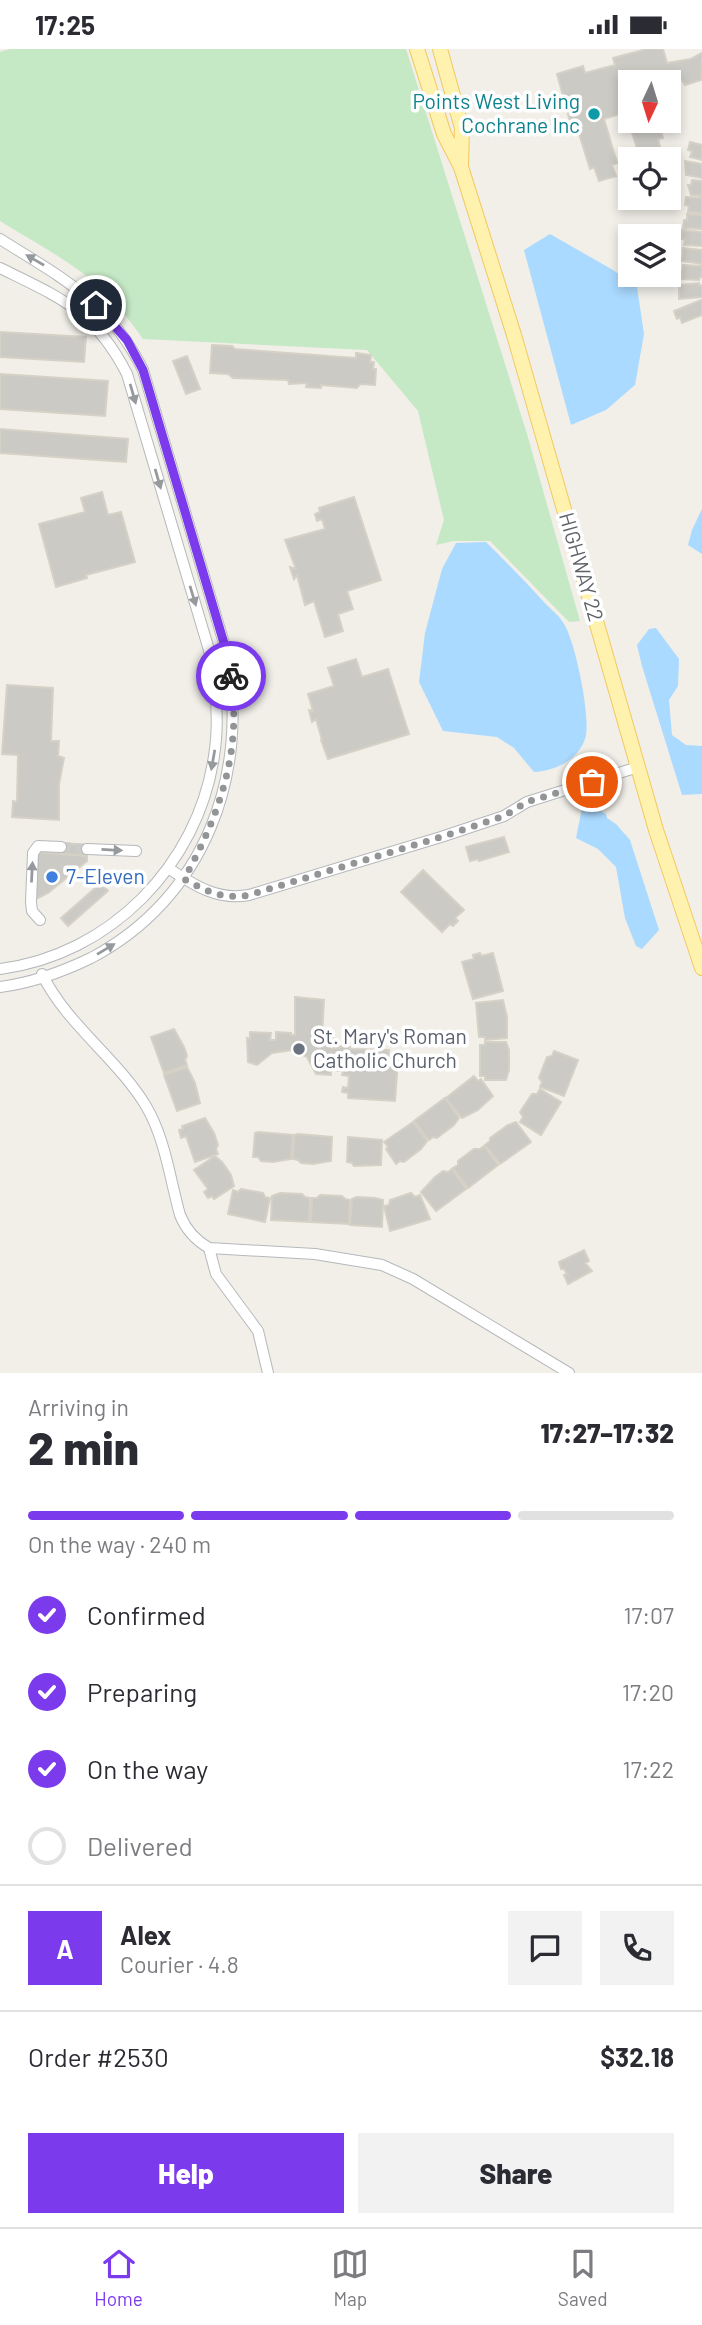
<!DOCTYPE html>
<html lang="en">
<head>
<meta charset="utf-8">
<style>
	:root { --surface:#fff; --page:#f2f2f3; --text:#2b2b33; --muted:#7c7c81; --line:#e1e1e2; --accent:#7c3aed }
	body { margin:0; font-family:Barlow,sans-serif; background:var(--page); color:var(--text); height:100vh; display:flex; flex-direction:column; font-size:26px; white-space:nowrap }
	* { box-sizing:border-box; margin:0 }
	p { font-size:23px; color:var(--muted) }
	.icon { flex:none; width:38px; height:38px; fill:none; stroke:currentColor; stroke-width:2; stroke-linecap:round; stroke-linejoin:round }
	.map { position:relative; height:1324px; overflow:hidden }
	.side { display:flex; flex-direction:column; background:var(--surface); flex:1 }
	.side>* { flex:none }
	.needle { width:46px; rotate:184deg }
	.buttons { position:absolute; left:618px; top:21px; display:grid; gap:14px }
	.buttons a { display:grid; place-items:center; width:63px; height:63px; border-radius:0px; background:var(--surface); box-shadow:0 4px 10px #0003; font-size:35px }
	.pin { position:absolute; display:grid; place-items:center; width:60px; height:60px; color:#fff; margin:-30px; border:4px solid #fff; border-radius:50%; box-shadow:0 2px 7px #0007 }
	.courier { position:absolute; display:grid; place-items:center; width:70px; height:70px; margin:-35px; border:5px solid #7c3aed; border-radius:50%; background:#fff; color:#222; box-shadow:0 2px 9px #0007 }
	.head em { font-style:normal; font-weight:800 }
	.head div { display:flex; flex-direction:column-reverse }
	.head { display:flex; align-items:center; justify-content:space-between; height:119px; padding:0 28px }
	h1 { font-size:46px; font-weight:800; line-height:52px }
	.bar { display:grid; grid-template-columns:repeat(4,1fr); gap:10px 7px; align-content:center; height:84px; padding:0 28px }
	.bar i { height:9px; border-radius:5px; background:var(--line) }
	.bar .current { background:var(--accent) }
	.bar p { grid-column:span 4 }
	.line { display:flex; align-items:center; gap:18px; padding:0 28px; border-top:2px solid var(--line) }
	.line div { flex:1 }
	.round { display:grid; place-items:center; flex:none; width:74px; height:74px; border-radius:0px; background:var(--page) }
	ol { padding:0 28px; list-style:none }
	li { display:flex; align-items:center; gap:21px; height:77px }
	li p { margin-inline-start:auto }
	li .icon { padding:7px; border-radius:50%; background:var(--accent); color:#fff; stroke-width:4 }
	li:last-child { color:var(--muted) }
	li i { width:38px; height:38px; border:4px solid var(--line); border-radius:50% }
	.button { display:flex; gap:14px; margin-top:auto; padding:14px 28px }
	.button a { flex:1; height:80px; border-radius:0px; background:var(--accent); color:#fff; font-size:28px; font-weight:800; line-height:80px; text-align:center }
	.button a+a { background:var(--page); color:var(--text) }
	.status { display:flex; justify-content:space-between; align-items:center; height:49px; padding:0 35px; background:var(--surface); direction:ltr }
	.status svg { height:19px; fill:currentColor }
	.menu { display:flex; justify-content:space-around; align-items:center; height:98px; border-top:2px solid var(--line); background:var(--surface); font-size:19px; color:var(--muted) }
	.menu a { display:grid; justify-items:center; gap:4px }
	.menu .current { color:var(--accent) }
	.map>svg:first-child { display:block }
</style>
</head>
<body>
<div class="status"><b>17:25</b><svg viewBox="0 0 49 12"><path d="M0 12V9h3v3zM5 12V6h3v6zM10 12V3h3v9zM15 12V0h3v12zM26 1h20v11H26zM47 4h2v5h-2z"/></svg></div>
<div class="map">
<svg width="702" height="1324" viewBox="0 0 702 1324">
	<rect width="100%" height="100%" fill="#f1efe8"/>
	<path fill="#c5e8c5" d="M10,0H406L527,385L580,572L569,573L490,492H453L436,496L444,471L418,362L367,301L143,290C131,273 119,257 105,243C75,214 35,194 0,172V3Z"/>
	<path fill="#aadaff" d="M550,185L613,221L637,238L644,285L635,336L606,361L571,376L524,201Z
		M702,460V505L688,496L692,481Z
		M486,493C505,512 524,531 542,551C549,559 559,566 564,575C575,591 592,673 585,690C578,711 555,722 534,723L514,699L497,688L443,682L419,633L425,584L442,520L456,494Z
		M656,579L679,610L678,637L669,651L672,686L686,696L702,697V745L682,746L642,617L637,596L649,580Z
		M593,758L606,765L607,769L616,775L630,791L659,881L642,900L636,897L625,869L616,818L598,800L576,789L582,759Z"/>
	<path fill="#cccac5" stroke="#d6d1c6" stroke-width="2" d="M647,0H663L667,14L691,10L702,4L701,31L685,36L678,25L661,27L649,31L650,33H630V72H658L663,89L658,90L662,105L645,109L642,98L637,100L626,63L604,70L617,114L612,116L616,127L599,132L594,118L590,120L576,75L571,76L557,25L583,17L585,24L615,16L613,9Z
		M690,93L702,96V111L690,108L692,102L688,101Z
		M685,112L702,115V129L686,126Z
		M692,131L702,132V147L691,146L688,136H691Z
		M686,148L702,149V164L688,163L689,157L685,156Z
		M687,165L702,166V180L683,179L684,171H687Z
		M682,181L702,183V197L684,196L685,190H681Z
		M683,199L702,201V215L682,212Z
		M683,216L702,217V228H700L699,231L681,230Z
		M699,234V237L702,236V248L679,250V236Z
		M701,251H702V266L682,274L680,268L677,270L674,262Z
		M0,283L86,288L84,313L0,308Z
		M212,296L232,297L235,300L356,309V304L371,306L370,313H374L373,320H376L375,336L360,335L357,339L321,336V339L306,338L307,334L289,335L288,331L233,329L228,325L210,324Z
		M187,307L200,340L186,345L173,312Z
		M0,325L108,332L105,367L0,360Z
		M0,380L128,390L126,413L0,404Z
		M102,443L108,466L121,463L135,513L86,526L87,529L56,538L39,475L85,463L81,449Z
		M354,448L381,531L347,542L353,560L338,565L343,582L325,588L314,552L305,556L297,526L294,530L290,518L296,520L285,491L325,480L322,470L317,472L315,465L320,463L319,459Z
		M356,610L362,628L388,620L409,685L328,710L321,691H322L316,670L312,673L309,661L313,662L308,645L334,637L328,619Z
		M7,636L53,639L51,692H59L58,707L64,709L59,735V771L12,768L13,752L17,753L18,706L2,705Z
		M504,788L509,803L479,812L478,810L470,812L466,798Z
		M61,794L88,796L87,807L60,805Z
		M37,803L87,807V812L48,844L34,851Z
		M423,821L464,861L455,869L458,872L453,877L450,875L442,883L401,843Z
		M101,834L108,842L68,877L61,869Z
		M480,904L481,907L493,904L503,942L473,950L462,913L474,910L473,906Z
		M295,948L324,951L322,988H333L332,999H339V997L350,998V1000L389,1001L388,1011H398L395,1052L348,1049V1044L342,1043L343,1038L348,1039L349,1027L342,1026L343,1022L331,1021V1026L316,1025L307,1008L292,1001L272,1004L257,1016L248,1013L247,989L250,990V983L271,984L270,991H276V983L291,984V986H295Z
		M503,951L507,968V989L485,991V988H479L476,954Z
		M174,980L184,998L187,1007L185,1011L187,1016L164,1024L151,988Z
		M485,993H506L509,1001V1021L506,1031H485V1027H480V996H485Z
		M554,1002L578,1011L564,1047L540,1038L542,1033L539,1029L540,1026L547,1008L552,1007Z
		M187,1018L195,1034L200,1054L177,1062L164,1026Z
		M474,1027L478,1032L481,1030L493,1047L478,1061L462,1069L446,1049Z
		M540,1040L561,1053L541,1086L520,1073L523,1068L520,1063L532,1045H537Z
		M445,1049L459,1069L454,1076L437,1089L433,1088L429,1091L414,1072Z
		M205,1069L214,1084L218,1096L216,1100L218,1105L195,1113L186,1087L181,1089L179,1081L183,1080L182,1077Z
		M413,1073L427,1092L421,1100L404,1113L400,1112L396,1115L386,1100L388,1098L384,1093Z
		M516,1073L531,1093L500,1115L485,1096L490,1092V1089L508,1076Z
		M258,1083L293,1086L291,1110L273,1113L261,1112L258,1108H253L255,1084Z
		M298,1085L332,1088L331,1112L313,1115L301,1114L298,1111L293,1110L294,1086Z
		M348,1088L382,1091L381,1116L354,1117L352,1114L347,1113Z
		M484,1097L498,1116L468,1139L453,1119L458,1116V1112L474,1100H480Z
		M215,1107L222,1113L231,1126L234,1137L214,1150L212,1147L208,1149L204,1143L208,1140L194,1121Z
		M452,1120L466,1140L436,1162L421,1143L435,1128L443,1122L448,1123Z
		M241,1140L263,1144L265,1148L270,1149L265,1173L228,1165L233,1141L238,1143Z
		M280,1144L302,1145L305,1148L310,1149L309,1173L271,1171L272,1147Z
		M411,1144L415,1148L420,1146L430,1170L390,1182L384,1157L389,1156L390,1151Z
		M320,1146L342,1147L345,1150L350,1151L349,1175L311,1173L312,1149H317Z
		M357,1148L375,1149L383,1151L382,1178L350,1176L352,1150Z
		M584,1201L589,1212L585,1214L592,1222L568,1235L564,1226L567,1225L564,1220H561L559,1213Z"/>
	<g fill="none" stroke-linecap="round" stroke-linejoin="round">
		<path stroke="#ccccc8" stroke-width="10" stroke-dasharray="10 5" stroke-linecap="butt" d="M61,798L87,800"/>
		<defs>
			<path id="minor" d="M0,190C62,229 109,252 143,321L226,601C251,724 205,849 91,909C62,923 32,934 0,938
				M0,219C61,249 94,261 127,325L209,601C216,636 220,671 214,707C198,816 110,906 0,920
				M87,800L136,802
				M168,819C194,836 217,852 249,846L441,788L504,767L527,753L638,718
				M40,871L32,862L31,853L33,804L38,797L61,798
				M42,925C67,976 117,1009 146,1057C165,1089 170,1130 180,1166C186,1181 195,1191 209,1199L315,1205L382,1216L413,1230L569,1324
				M209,1199L216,1225L258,1282L268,1324"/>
			<path id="major" d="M417,0L444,85L461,118L514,286L656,781L702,919
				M440,0L462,79L461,116"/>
		</defs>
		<use href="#minor" stroke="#b5b8bc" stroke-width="12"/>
		<use href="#major" stroke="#f2c960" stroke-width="16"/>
		<use href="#minor" stroke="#fff" stroke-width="10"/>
		<use href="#major" stroke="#fff2af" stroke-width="14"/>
	</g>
	<defs><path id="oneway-solid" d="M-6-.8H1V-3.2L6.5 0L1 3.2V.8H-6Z" transform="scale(1.75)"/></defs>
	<g fill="#979a9d">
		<use href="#oneway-solid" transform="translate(35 211) rotate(-150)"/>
		<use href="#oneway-solid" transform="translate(133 345) rotate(74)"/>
		<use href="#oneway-solid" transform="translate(158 430) rotate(74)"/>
		<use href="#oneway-solid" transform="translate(193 547) rotate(73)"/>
		<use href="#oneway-solid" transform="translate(213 711) rotate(100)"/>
		<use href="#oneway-solid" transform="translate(112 801) rotate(3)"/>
		<use href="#oneway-solid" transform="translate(32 823) rotate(-87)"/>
		<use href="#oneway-solid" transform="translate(106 900) rotate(-31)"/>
	</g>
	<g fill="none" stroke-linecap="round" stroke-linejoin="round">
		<path stroke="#929495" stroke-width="7" stroke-dasharray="0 12.6" d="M231,627C242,702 220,765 184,830C206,842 223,851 249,846L441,788L504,767L527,753L592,733"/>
		<path stroke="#7c3aed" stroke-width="9" d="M96,256L127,291L143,321L226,601L231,627"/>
	</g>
	<circle fill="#0f9aa8" stroke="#fff" stroke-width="2.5" cx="594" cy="65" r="7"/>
	<circle fill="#3f7fe0" stroke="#fff" stroke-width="2.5" cx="52" cy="828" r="7"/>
	<circle fill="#6b7280" stroke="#fff" stroke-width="2.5" cx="299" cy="1000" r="7"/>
	<g text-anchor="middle" stroke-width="7" stroke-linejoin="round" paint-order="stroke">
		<g font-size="21" fill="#0d838f" stroke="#fff" text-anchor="end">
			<text x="580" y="60">Points West Living<tspan x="580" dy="24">Cochrane Inc</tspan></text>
		</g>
		<g font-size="21" fill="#5f6368" stroke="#fff">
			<text transform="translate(581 518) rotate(74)" y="7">HIGHWAY 22</text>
		</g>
		<g font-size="21" fill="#366cbe" stroke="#fff" text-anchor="start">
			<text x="66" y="835">7-Eleven</text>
		</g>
		<g font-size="21" fill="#5b616d" stroke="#fff" text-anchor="start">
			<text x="313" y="995">St. Mary's Roman<tspan x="313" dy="24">Catholic Church</tspan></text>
		</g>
	</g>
</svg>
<div class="buttons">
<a><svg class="needle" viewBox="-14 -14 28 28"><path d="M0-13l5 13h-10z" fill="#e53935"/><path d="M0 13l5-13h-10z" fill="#7c7c81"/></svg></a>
<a><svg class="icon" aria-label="locate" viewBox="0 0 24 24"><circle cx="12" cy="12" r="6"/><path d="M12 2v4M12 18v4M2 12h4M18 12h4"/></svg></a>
<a><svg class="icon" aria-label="layers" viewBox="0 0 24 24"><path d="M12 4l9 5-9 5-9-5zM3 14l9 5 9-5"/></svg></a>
</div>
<div class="pin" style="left:592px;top:733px;background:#ea580c"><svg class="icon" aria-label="bag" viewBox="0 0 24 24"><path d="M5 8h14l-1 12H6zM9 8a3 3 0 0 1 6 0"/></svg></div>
<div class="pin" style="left:96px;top:256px;background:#1f2937"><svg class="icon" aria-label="home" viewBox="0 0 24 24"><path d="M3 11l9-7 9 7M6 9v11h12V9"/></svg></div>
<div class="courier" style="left:231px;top:627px"><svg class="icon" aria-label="bike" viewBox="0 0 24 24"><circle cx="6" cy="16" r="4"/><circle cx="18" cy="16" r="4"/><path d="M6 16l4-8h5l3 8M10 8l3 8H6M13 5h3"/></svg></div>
</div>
<section class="side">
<div class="head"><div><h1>2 min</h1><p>Arriving in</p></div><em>17:27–17:32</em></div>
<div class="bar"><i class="current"></i><i class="current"></i><i class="current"></i><i></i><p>On the way · 240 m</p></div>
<ol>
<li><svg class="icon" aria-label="check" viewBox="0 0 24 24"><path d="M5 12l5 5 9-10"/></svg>Confirmed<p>17:07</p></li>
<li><svg class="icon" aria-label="check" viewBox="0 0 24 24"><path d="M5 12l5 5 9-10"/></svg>Preparing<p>17:20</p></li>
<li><svg class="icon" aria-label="check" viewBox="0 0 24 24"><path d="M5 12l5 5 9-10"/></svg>On the way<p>17:22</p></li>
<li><i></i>Delivered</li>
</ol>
<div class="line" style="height:126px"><b class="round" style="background:var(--accent);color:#fff">A</b><div><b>Alex</b><p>Courier · 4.8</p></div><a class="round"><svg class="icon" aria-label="chat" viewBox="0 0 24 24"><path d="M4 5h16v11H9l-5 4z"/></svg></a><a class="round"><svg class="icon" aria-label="phone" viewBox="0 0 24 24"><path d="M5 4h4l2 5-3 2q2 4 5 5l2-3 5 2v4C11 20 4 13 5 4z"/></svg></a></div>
<div class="line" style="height:91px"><div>Order #2530</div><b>$32.18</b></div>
<div class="button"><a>Help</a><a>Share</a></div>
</section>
<nav class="menu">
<a class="current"><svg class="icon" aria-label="home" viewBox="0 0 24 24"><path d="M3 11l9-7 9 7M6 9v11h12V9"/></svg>Home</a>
<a><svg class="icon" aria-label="map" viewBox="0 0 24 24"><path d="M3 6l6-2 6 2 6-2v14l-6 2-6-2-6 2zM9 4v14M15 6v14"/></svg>Map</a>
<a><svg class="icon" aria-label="saved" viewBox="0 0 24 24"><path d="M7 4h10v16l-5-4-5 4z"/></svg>Saved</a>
</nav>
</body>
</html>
